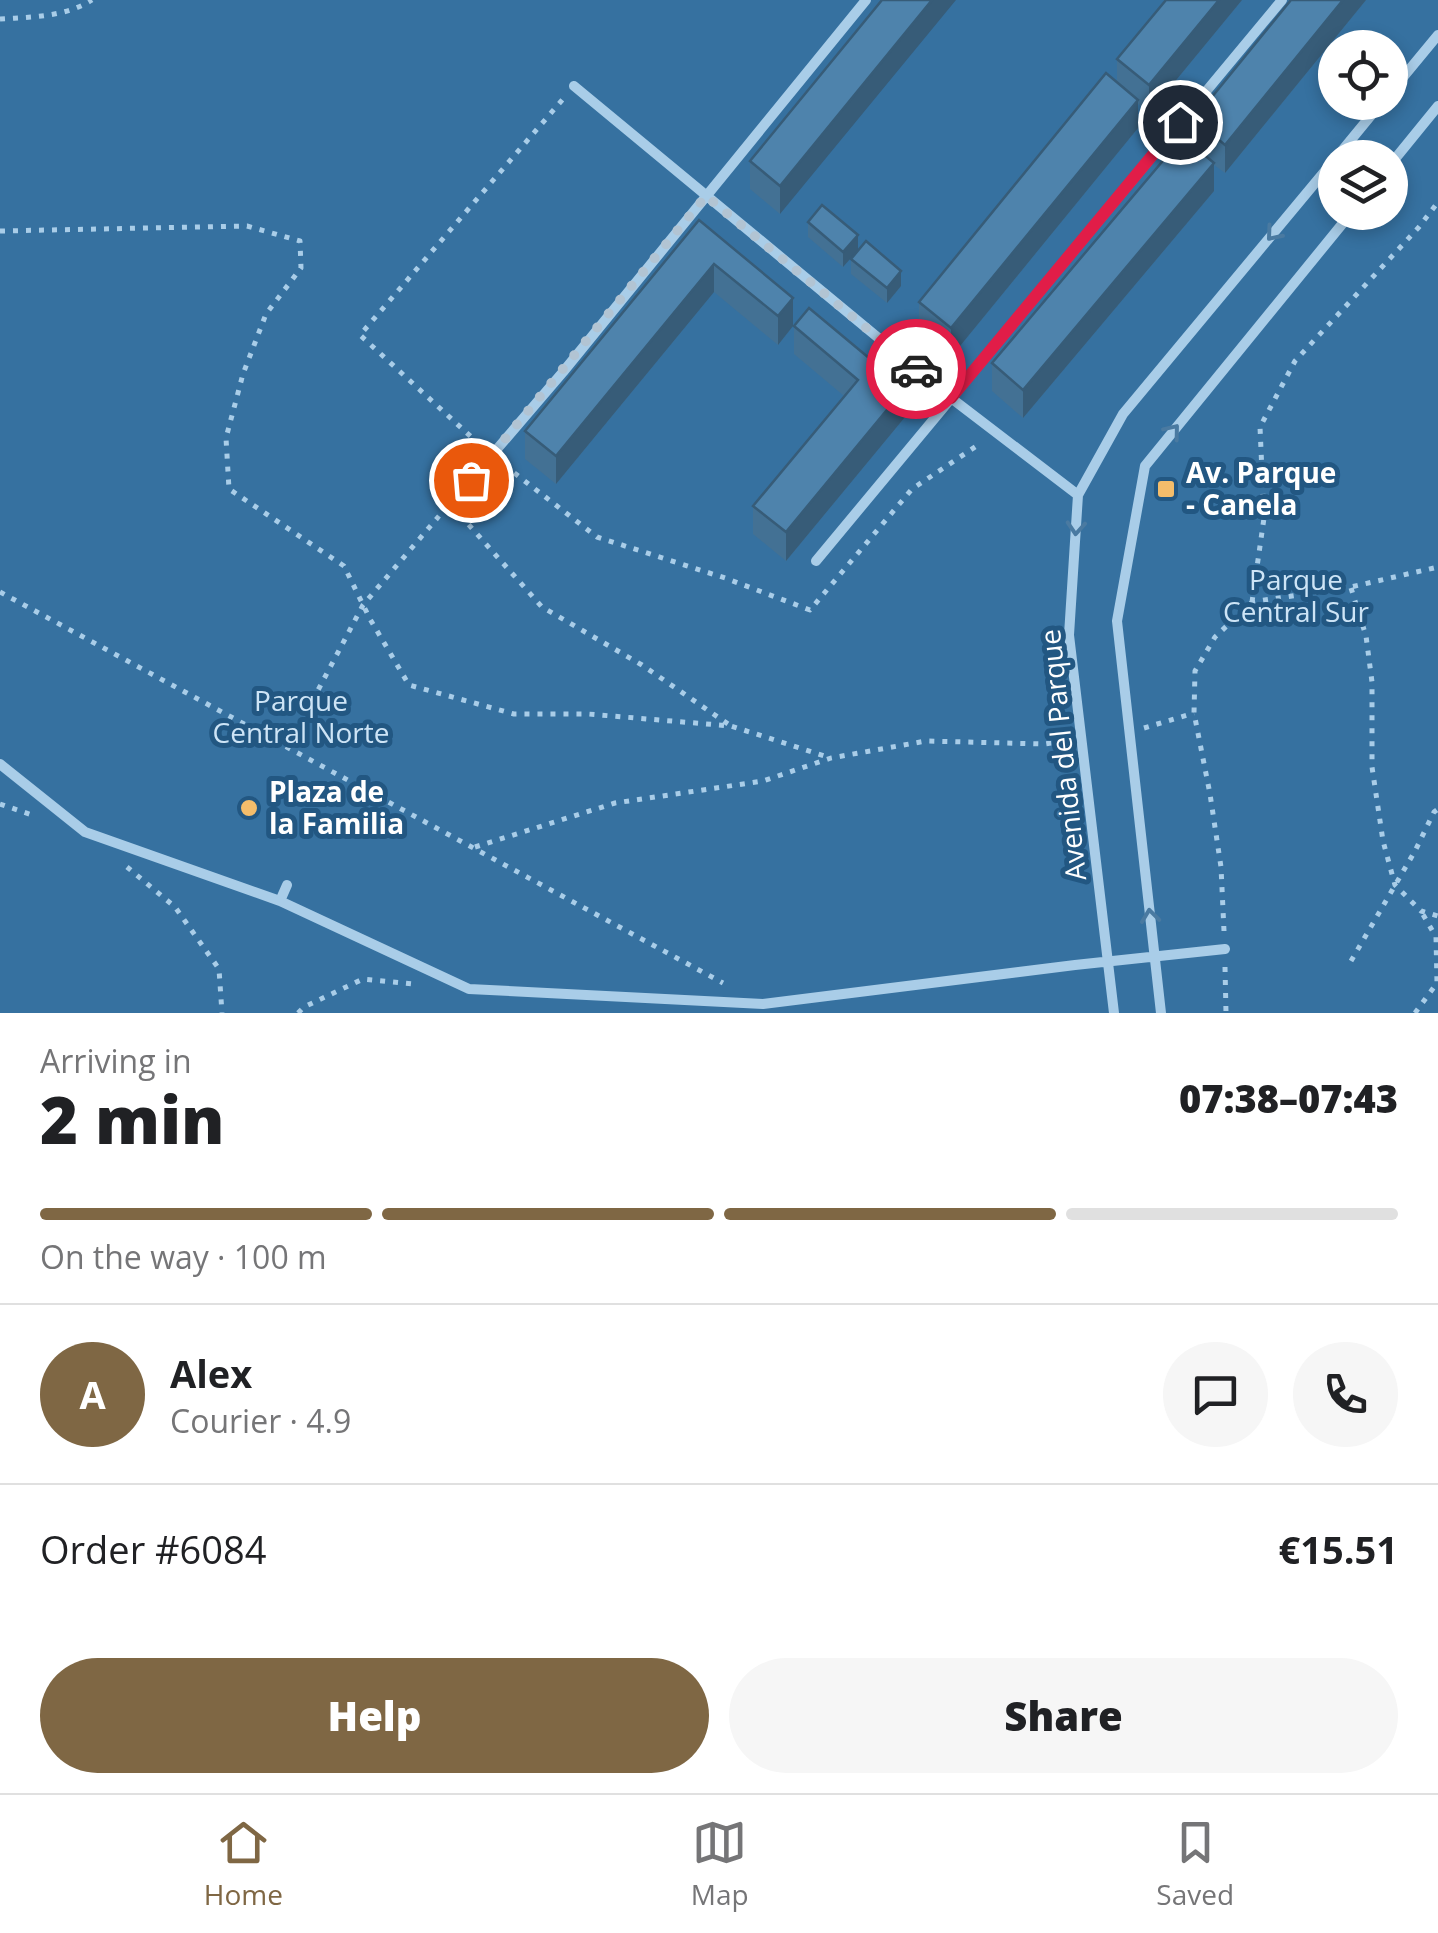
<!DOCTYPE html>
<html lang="en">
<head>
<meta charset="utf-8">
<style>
	:root { --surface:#fff; --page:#f6f6f6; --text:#202124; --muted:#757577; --line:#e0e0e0; --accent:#7f6744 }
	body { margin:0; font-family:"Open Sans",sans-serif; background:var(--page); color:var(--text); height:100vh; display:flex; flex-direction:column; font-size:38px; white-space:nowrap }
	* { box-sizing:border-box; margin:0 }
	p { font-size:32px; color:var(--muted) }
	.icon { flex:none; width:55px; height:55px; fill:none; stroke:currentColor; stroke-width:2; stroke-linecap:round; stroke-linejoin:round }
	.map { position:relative; height:1013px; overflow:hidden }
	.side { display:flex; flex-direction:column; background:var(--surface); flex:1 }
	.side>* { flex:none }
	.tools { position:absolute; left:1318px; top:30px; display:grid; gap:20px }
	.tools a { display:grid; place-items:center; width:90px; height:90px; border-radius:50%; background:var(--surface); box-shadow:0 5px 15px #0003; font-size:50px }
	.pin { position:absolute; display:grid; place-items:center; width:85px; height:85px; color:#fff; margin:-42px; border:5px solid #fff; border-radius:50%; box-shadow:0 2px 10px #0007 }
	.courier { position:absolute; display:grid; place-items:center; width:100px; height:100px; margin:-50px; border:8px solid #e11d48; border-radius:50%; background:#fff; color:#222; box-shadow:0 2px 12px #0007 }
	.headline em { font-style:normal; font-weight:800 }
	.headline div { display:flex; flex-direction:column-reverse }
	.headline { display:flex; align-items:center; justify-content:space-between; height:170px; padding:0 40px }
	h1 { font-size:65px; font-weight:800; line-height:75px }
	.bar { display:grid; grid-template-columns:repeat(4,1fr); gap:15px 10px; align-content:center; height:120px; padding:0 40px }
	.bar i { height:12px; border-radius:8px; background:var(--line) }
	.bar .selected { background:var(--accent) }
	.bar p { grid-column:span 4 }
	.line { display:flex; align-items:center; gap:25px; padding:0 40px; border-top:2px solid var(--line) }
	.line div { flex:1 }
	.round { display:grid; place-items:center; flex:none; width:105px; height:105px; border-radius:52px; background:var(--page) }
	.button { display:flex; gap:20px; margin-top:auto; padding:20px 40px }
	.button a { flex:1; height:115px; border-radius:60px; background:var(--accent); color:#fff; font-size:40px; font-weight:800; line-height:115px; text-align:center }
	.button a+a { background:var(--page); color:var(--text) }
	.tabs { display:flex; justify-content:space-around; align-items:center; height:140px; border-top:2px solid var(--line); background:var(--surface); font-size:28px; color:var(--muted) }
	.tabs a { display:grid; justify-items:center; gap:5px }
	.tabs .selected { color:var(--accent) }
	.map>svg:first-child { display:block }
</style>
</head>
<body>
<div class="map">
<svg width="1438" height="1013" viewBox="0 0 1438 1013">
	<rect width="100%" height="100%" fill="#225782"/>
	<path fill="#3671a0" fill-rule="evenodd" d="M0,0H1438V1013H0ZM1335,48H1390V102H1335ZM1335,158H1390V212H1335Z"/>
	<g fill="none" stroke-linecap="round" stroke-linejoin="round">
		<path stroke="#a9cde8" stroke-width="5" stroke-dasharray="5 8" stroke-linecap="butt" d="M0,19C32,17 65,17 92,0
			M0,231L247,226L300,241L301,268L266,314L243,374L226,438L229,489L344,566L370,619L409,685L514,714H588L731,726L831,758
			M480,445L360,335L563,99
			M504,465L597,537L725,578L810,610L912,489L981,443
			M460,515L542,607L642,665L728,724
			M1351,588L1366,636L1372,682V767L1383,841L1395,885L1421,911L1438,916
			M0,592L723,983
			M1252,602L1264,518L1260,427L1295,361L1419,227L1438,202
			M1144,728L1194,713
			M288,747L363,605L439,516
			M0,804L32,815
			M475,847L615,803L763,781L831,758L926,741L1044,744L1064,741
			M127,867L175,907L219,969L222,1013
			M1224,931L1221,867L1210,794L1194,713L1195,671L1215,637L1252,602L1351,587L1438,567
			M1351,961L1415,851L1434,812L1438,809
			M1225,967L1226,1013
			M298,1013L304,1007L363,979L413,984
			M1415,1013L1437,983L1436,937L1421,911"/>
		<path stroke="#a9cde8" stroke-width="10" d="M574,86L951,398L1078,495
			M1390,93L1438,35
			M1336,158L1382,102
			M1390,165L1438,106
			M450,504L563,372L866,0
			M816,561L1282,0
			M0,764L85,832L280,901L469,989L763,1004L1075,965L1225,949
			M280,901L287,885
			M1114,1013L1069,635L1078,495L1123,414L1335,159
			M1161,1013L1117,621L1145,466L1352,212"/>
	</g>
	<path fill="#437194" d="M882,0L780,214L750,189V161Z
		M1166,0H1242L1149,113L1138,104V128L951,357L919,330V302L1117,83V59Z
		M1291,0H1366L1225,173L1214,165V191L1023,418L992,391V363L1194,146V119Z
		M699,220L793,326L778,345L714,292L556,484L525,459V431Z
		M808,222L858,250L843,267L808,237Z
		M851,259L901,286L887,303L851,274Z
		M794,326L905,417L786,561L753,534V506L844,396L794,354Z"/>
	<path fill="#375c78" d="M932,0H956L780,214V186Z
		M1219,0H1242L1149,113V85Z
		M1343,0H1366L1225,173V145Z
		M1138,100V128L951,357V328Z
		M1214,163V191L1023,418V390Z
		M858,235V250L843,267V252Z
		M714,264V292L556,484V456Z
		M901,271V286L887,303V288Z
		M793,298V326L778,345V316Z
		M905,388V417L786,561V532Z"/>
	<path fill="#4e83ac" stroke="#375c78" stroke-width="2.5" d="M882,0H932L780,186L750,161Z
		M1166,0H1219L1149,85L1117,59Z
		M1291,0H1343L1225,145L1194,119Z
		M1106,73L1138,100L951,328L919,302Z
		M1183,137L1214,163L1023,390L992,363Z
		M822,205L858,235L843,252L808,222Z
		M699,220L793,298L778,316L714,264L556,456L525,431Z
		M866,241L901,271L887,288L851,259Z
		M809,308L905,388L786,532L753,506L858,380L794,326Z"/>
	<defs><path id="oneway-chevron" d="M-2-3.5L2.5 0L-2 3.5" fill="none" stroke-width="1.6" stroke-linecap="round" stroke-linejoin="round" transform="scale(2.5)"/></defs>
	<g stroke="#4a7aa1">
		<use href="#oneway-chevron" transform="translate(1273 234) rotate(130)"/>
		<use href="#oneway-chevron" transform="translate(1173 431) rotate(-51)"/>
		<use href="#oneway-chevron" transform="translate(1076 528) rotate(94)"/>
		<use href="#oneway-chevron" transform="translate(1150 916) rotate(-97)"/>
	</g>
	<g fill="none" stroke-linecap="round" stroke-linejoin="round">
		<path stroke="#b2c4d3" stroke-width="10" stroke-dasharray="0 18" d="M471,480L706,196L916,369"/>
		<path stroke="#e11d48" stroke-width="12" d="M916,369L951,398L1180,122"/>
	</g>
	<g fill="#f4bd6b" stroke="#225782" stroke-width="4">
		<rect x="1156" y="479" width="20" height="20" rx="5"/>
		<circle cx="249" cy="808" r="10"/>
	</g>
	<g text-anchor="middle" stroke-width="10" stroke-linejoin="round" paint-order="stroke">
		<g font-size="28" font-weight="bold" fill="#fff" stroke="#225782" text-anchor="start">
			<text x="1186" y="483">Av. Parque<tspan x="1186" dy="32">- Canela</tspan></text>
			<text x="269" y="802">Plaza de<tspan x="269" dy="32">la Familia</tspan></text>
		</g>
		<g font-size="28" fill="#cde4f6" stroke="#225782">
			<text x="1296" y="590">Parque<tspan x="1296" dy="32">Central Sur</tspan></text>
			<text x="301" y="711">Parque<tspan x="301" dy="32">Central Norte</tspan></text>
		</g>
		<g font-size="28" fill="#fff" stroke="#225782">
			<text transform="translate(1063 755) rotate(-96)" y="10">Avenida del Parque</text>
		</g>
	</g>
</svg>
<div class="tools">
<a><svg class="icon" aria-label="locate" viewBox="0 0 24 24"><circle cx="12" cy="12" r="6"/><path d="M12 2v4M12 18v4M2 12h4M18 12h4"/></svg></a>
<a><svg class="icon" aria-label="layers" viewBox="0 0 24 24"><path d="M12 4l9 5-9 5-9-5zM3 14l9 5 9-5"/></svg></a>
</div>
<div class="pin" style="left:471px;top:480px;background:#ea580c"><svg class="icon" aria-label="bag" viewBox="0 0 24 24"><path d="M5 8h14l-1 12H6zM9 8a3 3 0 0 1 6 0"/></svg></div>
<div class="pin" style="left:1180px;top:122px;background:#1f2937"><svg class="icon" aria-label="home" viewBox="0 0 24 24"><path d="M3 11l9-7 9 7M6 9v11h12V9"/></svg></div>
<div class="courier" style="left:916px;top:369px"><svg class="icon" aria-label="car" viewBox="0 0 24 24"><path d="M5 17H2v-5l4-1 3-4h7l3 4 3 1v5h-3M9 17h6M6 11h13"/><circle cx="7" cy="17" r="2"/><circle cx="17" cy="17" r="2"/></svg></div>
</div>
<section class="side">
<div class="headline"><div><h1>2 min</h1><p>Arriving in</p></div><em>07:38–07:43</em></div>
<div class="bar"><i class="selected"></i><i class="selected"></i><i class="selected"></i><i></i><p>On the way · 100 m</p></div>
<div class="line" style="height:180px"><b class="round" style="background:var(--accent);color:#fff">A</b><div><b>Alex</b><p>Courier · 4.9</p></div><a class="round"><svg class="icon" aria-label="chat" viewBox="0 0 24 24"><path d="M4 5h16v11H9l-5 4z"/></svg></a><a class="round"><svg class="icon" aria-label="phone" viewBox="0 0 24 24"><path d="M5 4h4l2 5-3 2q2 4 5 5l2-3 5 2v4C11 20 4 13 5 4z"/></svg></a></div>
<div class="line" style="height:130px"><div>Order #6084</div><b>€15.51</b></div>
<div class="button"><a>Help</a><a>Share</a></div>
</section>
<nav class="tabs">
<a class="selected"><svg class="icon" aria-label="home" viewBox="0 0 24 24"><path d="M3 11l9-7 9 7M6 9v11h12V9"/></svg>Home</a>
<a><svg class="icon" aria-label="map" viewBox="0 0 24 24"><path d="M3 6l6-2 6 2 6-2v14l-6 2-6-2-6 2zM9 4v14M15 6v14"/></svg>Map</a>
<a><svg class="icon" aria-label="saved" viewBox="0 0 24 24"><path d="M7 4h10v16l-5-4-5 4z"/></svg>Saved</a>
</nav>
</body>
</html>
